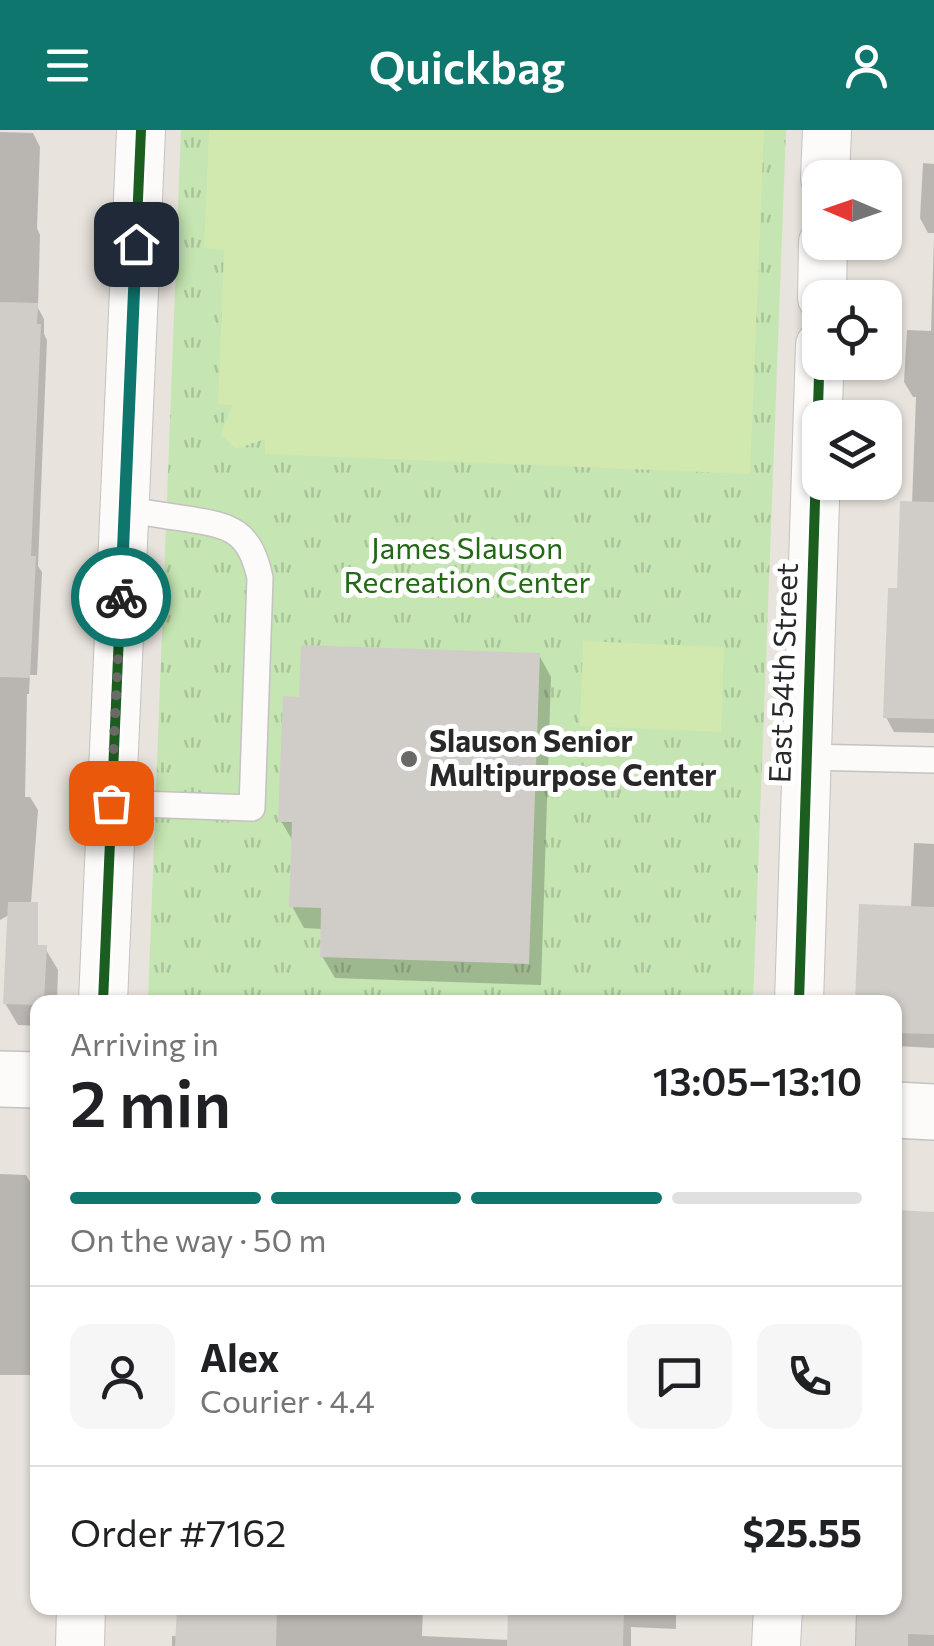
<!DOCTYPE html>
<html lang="en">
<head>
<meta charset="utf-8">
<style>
	:root { --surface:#fff; --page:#f6f6f6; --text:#202124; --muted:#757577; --line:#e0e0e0; --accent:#0f766e }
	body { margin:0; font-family:Commissioner,sans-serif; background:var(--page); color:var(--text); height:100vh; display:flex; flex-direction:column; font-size:38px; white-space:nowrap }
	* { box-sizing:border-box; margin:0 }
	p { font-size:32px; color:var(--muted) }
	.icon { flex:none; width:55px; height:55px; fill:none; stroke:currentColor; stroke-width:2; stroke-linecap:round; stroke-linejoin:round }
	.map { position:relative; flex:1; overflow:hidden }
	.sheet { position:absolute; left:30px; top:865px; width:872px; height:620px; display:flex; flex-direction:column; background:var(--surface); border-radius:20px; box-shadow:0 2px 8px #0004 }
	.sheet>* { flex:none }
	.needle { width:65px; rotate:272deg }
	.tools { position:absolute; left:802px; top:30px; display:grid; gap:20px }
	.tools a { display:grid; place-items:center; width:100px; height:100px; border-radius:20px; background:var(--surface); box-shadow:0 2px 8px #0004; font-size:50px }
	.pin { position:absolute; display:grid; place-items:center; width:85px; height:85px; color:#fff; margin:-42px; border-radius:20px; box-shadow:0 5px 15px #0006 }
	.courier { position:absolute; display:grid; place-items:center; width:100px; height:100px; margin:-50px; border:8px solid #0f766e; border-radius:50%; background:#fff; color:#222; box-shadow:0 2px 12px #0007 }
	.overview em { font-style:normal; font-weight:600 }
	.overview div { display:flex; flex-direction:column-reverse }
	.overview { display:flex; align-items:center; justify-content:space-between; height:170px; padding:0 40px }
	h1 { font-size:65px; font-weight:600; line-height:75px }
	.bar { display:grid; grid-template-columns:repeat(4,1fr); gap:15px 10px; align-content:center; height:120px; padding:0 40px }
	.bar i { height:12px; border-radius:8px; background:var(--line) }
	.bar .current { background:var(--accent) }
	.bar p { grid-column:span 4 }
	.line { display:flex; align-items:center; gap:25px; padding:0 40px; border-top:2px solid var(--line) }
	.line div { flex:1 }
	.round { display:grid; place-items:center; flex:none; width:105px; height:105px; border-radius:20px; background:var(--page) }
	header { display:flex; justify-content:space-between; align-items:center; height:130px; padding:0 40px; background:var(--accent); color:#fff; font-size:45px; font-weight:600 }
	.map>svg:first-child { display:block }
</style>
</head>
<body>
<header><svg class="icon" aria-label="menu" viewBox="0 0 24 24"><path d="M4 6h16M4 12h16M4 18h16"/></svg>Quickbag<svg class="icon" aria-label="person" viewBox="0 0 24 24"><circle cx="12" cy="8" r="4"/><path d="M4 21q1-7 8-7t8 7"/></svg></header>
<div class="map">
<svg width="934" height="1516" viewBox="0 0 934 1516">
	<defs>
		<pattern id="park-tufts" width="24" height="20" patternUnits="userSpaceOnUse" patternTransform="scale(2.5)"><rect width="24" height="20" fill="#c5e5b2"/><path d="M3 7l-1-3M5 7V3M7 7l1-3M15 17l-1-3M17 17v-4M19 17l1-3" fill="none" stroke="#a9c499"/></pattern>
	</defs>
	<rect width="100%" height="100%" fill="#e8e3dc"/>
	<path fill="url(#park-tufts)" d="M181,0H786L753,872H148Z"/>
	<path fill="#d1e9af" d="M209,0H764L750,344L265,324V309L236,319L221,305L232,275L218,274L224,120L204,118Z
		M583,511L724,517L721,602L580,596Z"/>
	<path fill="#0003" d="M0,2L33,3L40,17L37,98L40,105L38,178L44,189V204L47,210L38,436L42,442L37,545H30L29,564H27L25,667H30L38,680L31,773L0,790Z
		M923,33L934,34V103H928L920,88Z
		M934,108V603L894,602L886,587L899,461L912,374L916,267H913L904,252L907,200L931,201Z
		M539,525L551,547L541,855L335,848L322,826L323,799L304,798L292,776L294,713L281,691L302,569Z
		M914,713L934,714V918L895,916V872H858L862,777L911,778Z
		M45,818L58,840L57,872H38V896L18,895L5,873Z
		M0,1044L26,1045L36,1062L30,1245H0Z
		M895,1083L934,1151V1516H855L856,1478H895Z
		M179,1478H423L422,1506L510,1510L511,1478H676V1499L631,1497V1516H172V1506H178Z"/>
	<path fill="#d0cdc8" d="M0,172L38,173L37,194H41L31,426H36L30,548L0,547Z
		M900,371L934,372V589L883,588L888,458H897Z
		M301,515L540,523L529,834L320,827L321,778L289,777L292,692H278L283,566L299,567Z
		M8,772H38V815H47L44,872H38V875L3,874Z
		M859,774L934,777V904L895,903V872H855Z
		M895,1080L934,1082V1505L908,1504V1516H856L857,1478H895Z
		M177,1478H277L276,1516H175Z
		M508,1478H624L623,1516H507Z"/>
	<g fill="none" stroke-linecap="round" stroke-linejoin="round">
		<defs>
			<path id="service" d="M807,627L934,630
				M111,673L252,678L260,448C250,401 232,396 188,389C167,386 146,383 125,379"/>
			<path id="minor" d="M825,48L827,0
				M822,168L823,112
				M103,872L141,0
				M799,872L820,215
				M80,1516L81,1478
				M776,1516L778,1478"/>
			<path id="secondary" d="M0,949L38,950
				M895,980L934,982"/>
		</defs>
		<use href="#service" stroke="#c4c2c2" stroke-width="28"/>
		<use href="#minor" stroke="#c4c2c2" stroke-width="50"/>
		<use href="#secondary" stroke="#c4c2c2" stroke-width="58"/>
		<use href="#service" stroke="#fcfbfa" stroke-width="25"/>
		<use href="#minor" stroke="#fcfbfa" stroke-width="48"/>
		<use href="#secondary" stroke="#fcfbfa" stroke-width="55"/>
		<defs>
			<path id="cycleway" d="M103,872L141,0
				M799,872L820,215"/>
		</defs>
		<use href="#cycleway" stroke="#fff" stroke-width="16"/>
		<use href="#cycleway" stroke="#1b5e20" stroke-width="10"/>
	</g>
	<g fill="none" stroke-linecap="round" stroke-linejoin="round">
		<path stroke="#6b6967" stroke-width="10" stroke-dasharray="0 18" d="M111,673L121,467"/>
		<path stroke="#0f766e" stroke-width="12" d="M121,467L136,114"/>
	</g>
	<circle fill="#6b6967" stroke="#fff" stroke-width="4" cx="409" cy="629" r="10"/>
	<g text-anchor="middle" stroke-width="10" stroke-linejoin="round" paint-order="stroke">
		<g font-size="30" fill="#226815" stroke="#fff">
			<text x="467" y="429">James Slauson<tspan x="467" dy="34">Recreation Center</tspan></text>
		</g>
		<g font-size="30" fill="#282828" stroke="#fff">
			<text transform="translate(784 543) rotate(-88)" y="10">East 54th Street</text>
		</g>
		<g font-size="30" font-weight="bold" fill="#282828" stroke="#fff" text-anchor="start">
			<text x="429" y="622">Slauson Senior<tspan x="429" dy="34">Multipurpose Center</tspan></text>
		</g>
	</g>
</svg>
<div class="tools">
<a><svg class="needle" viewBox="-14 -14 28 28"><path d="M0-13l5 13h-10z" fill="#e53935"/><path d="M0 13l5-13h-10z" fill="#757577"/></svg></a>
<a><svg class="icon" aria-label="locate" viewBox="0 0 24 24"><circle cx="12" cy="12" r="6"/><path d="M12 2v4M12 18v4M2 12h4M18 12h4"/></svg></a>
<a><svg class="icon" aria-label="layers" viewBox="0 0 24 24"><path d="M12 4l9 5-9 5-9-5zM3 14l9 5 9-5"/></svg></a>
</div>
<div class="pin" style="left:111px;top:673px;background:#ea580c"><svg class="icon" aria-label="bag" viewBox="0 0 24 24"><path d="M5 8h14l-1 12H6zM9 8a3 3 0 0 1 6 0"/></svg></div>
<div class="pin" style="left:136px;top:114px;background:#1f2937"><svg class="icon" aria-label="home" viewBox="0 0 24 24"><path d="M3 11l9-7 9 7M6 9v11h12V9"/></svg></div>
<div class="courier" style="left:121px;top:467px"><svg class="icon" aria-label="bike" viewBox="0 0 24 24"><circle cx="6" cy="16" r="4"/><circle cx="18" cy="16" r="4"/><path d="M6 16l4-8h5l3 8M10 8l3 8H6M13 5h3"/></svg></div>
<section class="sheet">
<div class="overview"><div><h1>2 min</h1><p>Arriving in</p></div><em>13:05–13:10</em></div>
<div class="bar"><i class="current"></i><i class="current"></i><i class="current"></i><i></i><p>On the way · 50 m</p></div>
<div class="line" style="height:180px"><a class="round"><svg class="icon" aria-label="person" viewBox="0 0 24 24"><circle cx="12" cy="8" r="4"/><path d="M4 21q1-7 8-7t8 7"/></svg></a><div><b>Alex</b><p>Courier · 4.4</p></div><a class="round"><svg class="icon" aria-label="chat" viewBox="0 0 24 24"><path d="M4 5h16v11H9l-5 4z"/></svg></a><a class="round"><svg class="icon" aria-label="phone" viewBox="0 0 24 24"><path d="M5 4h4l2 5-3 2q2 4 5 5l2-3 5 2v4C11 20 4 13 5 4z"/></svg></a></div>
<div class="line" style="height:130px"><div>Order #7162</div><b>$25.55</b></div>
</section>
</div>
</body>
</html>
